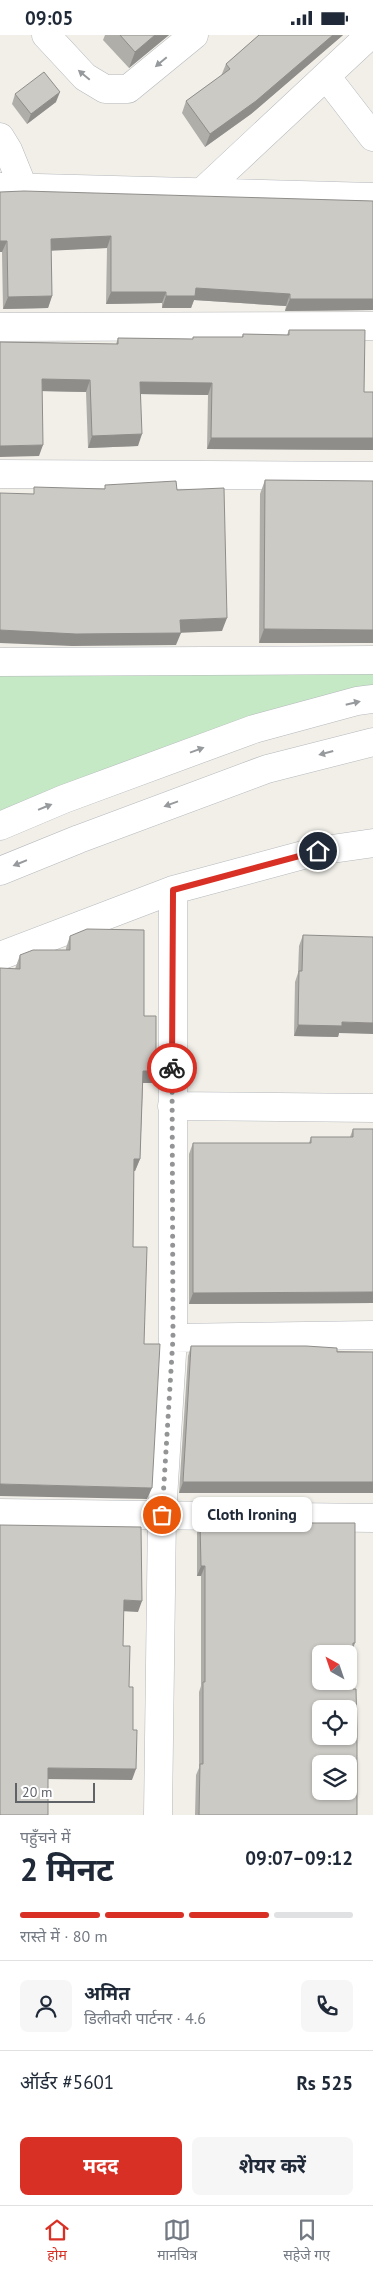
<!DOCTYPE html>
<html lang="hi">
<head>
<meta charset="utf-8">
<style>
	:root { --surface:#fff; --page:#f6f6f7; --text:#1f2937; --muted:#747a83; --line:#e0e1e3; --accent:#d93025 }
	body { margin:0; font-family:"PT Sans","Noto Sans Devanagari",sans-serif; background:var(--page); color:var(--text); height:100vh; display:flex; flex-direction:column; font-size:19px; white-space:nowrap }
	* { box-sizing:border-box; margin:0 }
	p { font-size:16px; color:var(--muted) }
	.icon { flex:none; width:28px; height:28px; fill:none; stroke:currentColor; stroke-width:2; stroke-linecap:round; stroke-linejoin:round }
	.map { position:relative; height:1780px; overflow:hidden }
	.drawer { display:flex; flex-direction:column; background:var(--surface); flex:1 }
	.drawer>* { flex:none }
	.needle { width:32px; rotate:320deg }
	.controls { position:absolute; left:312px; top:1610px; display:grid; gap:10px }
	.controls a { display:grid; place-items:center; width:45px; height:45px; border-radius:8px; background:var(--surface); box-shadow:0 1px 4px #0004; font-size:25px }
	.scale { position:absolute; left:15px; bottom:12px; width:80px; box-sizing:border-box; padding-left:5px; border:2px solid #5f6368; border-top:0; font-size:14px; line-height:18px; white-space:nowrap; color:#5f6368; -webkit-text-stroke:4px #fff; paint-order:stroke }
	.pin { position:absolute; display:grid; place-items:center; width:42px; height:42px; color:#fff; margin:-21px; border:2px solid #fff; border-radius:50%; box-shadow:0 1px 5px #0007 }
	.courier { position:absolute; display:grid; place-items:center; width:50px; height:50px; margin:-25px; border:4px solid #d93025; border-radius:50%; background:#fff; color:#222; box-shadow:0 1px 6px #0007 }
	.bubble { position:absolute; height:35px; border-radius:8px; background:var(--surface); box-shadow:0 1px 4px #0004; font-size:16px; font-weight:700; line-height:35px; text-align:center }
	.headline em { font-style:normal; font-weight:700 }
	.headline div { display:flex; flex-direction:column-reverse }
	.headline { display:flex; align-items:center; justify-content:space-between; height:85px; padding:0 20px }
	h1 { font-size:32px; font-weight:700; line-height:38px }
	.bar { display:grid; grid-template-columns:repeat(4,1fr); gap:8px 5px; align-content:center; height:60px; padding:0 20px }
	.bar i { height:6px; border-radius:4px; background:var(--line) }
	.bar .current { background:var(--accent) }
	.bar p { grid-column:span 4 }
	.line { display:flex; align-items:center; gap:12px; padding:0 20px; border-top:1px solid var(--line) }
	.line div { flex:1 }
	.round { display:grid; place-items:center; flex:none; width:52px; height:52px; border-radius:8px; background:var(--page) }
	.primary-button { display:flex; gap:10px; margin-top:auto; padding:10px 20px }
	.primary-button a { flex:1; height:58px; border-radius:8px; background:var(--accent); color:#fff; font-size:20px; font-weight:700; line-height:58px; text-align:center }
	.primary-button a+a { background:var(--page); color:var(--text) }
	.status { display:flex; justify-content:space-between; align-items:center; height:35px; padding:0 25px; background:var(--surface); direction:ltr }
	.status svg { height:14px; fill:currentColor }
	.dock { display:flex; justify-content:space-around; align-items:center; height:70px; border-top:1px solid var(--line); background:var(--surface); font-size:14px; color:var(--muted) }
	.dock a { display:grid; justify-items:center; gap:2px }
	.dock .current { color:var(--accent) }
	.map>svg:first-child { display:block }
</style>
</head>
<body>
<div class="status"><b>09:05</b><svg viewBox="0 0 49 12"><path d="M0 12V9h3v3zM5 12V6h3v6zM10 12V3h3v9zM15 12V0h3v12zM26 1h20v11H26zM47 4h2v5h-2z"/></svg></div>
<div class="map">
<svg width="373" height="1780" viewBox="0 0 373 1780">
	<rect width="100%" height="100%" fill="#f1efe8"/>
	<path fill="#c5e8c5" d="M373,638V657L0,781V641Z"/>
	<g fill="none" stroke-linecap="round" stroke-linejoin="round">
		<defs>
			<path id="minor" d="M46,0L85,42L105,54H128L194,0
				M326,41L373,102
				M0,102L8,115L23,152
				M0,152L373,162
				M202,157L370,0
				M0,292L373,291
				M0,439L373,441
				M0,627L373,625
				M0,791L64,764L254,694L357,666L373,664
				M0,836L79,804L267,734L373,707
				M0,921L173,855L318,816L373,808
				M172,1071L373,1073
				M173,1303L373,1300
				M0,1478L373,1483
				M158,1780L162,1480L173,1303V855"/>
		</defs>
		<use href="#minor" stroke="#b5b8bc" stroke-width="29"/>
		<use href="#minor" stroke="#fff" stroke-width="28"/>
	</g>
	<path fill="#afaea9" d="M105,0H169L129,33L103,5Z
		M259,0H343L251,79L205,112L182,78L186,66L221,41L226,29Z
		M15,59L56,67L27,89L12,69Z
		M0,157L373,166V275L285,276L286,271L194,265L191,273H162V268L106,269L107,213L51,215L52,261L48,273L3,274L2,217H0Z
		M289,295L364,357H373V415L207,414L208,360L141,359L138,411L88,413L86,357L42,356L39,421L0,307L116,309L118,303L193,304V302H242L243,299L287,300Z
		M265,445L373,446L259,608L260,459Z
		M303,900L339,998L338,1002L294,1001L295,947L298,938L299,911Z
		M70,901L144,981L156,1036L152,1048H143L140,1124L135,1136H134L133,1212L144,1309L147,1464L15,934L20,920L66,915V913Z
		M353,1094H373V1268L189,1269V1119L193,1108H309L311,1102H350Z
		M191,1311L373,1317V1458H179L188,1321Z
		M200,1488L355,1608L353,1614V1654L357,1780H195L196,1740L199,1733V1657L201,1651V1541H197V1498Z"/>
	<path fill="#8f8d8a" d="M155,0H169L129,33L135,17Z
		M333,0H343L251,79L205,112L210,99Z
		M60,57L56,67L27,89L31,79Z
		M111,201L107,213L46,216L51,204Z
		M0,206H7L2,217H0Z
		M196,253L290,259L286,271L194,265L191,273H162L166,261Z
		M111,257H166L162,268L106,269Z
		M52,261L48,273L3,274L8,262Z
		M290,264H373V275L285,276Z
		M42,344L90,345L86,357L38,356Z
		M140,347L212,348L208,360L136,359Z
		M142,399L138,411L88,413L92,401Z
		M211,403H373V415L207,414Z
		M43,410L39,421L0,422V411Z
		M227,583L222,596L176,598L180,585Z
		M264,594L373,595V608H259Z
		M0,595L181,598L176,610L72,611L0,608Z
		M342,987L373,988V999L339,998L338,1002L294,1001L298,990Z
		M143,1036H156L152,1048H139Z
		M134,1124H140L135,1136L130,1135Z
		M373,1257V1268L189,1269L193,1258Z
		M183,1447H373V1458H179Z
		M0,1449L152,1453L147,1464L0,1461Z
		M201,1531H205L201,1541H197Z
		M124,1565L142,1566L138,1577L120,1576Z
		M48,1733L136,1734L132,1745L44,1744Z"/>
	<path fill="#cccac5" stroke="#8f8d8a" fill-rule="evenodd" d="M120,0H155L135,17Z
		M259,0H333L256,66L210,99L186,66L230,34L226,29Z
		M44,37L60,57L31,79L15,59Z
		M24,156L373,166V264H290V259L196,253L195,261H166V257H111V201L51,204L52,261L8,262L7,206H0V157Z
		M289,295H365L364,357H373V403H211L212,348L140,347L142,399L92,401L90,345L42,344L43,410L0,411V307L118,309V303L193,304V302H243V299L289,300Z
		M265,445L373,446V595L264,594Z
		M176,446L177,455L224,453L227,583L180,585L181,598L76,599L0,595V458L34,459V452L105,454V450Z
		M87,894L144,895V981H156V1036H143L140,1124H134L133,1212H147L144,1309H160L152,1453L0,1449V933L20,934V920L33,915H70V901Z
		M303,900L373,902V988L342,987V991L298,990L299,936H302Z
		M353,1094H373V1257L193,1258V1108H311V1102H353Z
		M191,1311H306L337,1313V1317H373V1447H183Z
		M200,1488H355V1608H353V1654H356L357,1695V1780H199L200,1729H203V1647H205V1531H201ZM321,1619H349V1646H321ZM321,1674H349V1701H321ZM321,1729H349V1756H321Z
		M0,1490L141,1492L142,1566L124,1565L123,1611H130L129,1652H133V1695H137L136,1734L48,1733V1780H0Z"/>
	<defs><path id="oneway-solid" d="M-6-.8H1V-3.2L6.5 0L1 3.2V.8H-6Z" transform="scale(1.25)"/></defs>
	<g fill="#979a9d">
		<use href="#oneway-solid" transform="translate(161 27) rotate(140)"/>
		<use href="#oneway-solid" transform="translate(84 40) rotate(-140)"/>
		<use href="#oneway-solid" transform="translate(353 668) rotate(-13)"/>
		<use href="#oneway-solid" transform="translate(197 715) rotate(-20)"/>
		<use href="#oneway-solid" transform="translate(326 718) rotate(165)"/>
		<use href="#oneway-solid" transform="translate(171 769) rotate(160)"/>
		<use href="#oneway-solid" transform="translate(45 772) rotate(-22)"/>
		<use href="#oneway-solid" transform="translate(20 828) rotate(158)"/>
	</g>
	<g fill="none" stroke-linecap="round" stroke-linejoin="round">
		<path stroke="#929495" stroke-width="5" stroke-dasharray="0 9" d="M162,1480L173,1303L172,1033"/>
		<path stroke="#d93025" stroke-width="6" d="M172,1033L173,855L318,816"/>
	</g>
</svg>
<div class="controls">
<a><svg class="needle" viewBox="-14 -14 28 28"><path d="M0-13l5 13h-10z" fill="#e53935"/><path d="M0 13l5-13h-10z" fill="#747a83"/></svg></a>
<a><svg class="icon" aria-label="locate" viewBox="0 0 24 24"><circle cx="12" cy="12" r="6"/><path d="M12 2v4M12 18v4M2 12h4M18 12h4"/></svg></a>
<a><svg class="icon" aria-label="layers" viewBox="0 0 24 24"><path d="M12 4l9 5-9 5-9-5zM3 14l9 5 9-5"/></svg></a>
</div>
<div class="scale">20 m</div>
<div class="pin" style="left:162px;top:1480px;background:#ea580c"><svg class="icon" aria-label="bag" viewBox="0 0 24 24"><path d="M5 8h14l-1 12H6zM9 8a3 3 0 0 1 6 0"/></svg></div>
<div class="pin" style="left:318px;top:816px;background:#1f2937"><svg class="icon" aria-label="home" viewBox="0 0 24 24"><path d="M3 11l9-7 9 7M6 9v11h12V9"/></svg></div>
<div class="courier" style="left:172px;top:1033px"><svg class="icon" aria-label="bike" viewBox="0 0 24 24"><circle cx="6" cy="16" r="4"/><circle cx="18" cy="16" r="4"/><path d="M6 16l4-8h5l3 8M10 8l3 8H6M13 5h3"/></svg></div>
<div class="bubble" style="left:192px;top:1462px;width:120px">Cloth Ironing</div>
</div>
<section class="drawer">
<div class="headline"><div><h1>2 मिनट</h1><p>पहुँचने में</p></div><em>09:07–09:12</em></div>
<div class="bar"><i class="current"></i><i class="current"></i><i class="current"></i><i></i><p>रास्ते में · 80 m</p></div>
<div class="line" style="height:90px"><a class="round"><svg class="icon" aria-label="person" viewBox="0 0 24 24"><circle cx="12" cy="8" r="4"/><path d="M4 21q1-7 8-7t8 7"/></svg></a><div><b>अमित</b><p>डिलीवरी पार्टनर · 4.6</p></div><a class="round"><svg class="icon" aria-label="phone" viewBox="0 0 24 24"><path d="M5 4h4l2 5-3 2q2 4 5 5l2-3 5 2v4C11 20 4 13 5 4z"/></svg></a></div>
<div class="line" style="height:65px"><div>ऑर्डर #5601</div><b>Rs 525</b></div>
<div class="primary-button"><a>मदद</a><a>शेयर करें</a></div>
</section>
<nav class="dock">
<a class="current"><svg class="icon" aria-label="home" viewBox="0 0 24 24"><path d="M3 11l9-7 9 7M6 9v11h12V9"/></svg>होम</a>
<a><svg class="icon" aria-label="map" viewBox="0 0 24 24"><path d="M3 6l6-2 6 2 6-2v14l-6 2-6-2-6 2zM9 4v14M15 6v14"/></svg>मानचित्र</a>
<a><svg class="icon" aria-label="saved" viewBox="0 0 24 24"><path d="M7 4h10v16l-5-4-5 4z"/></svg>सहेजे गए</a>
</nav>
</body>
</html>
